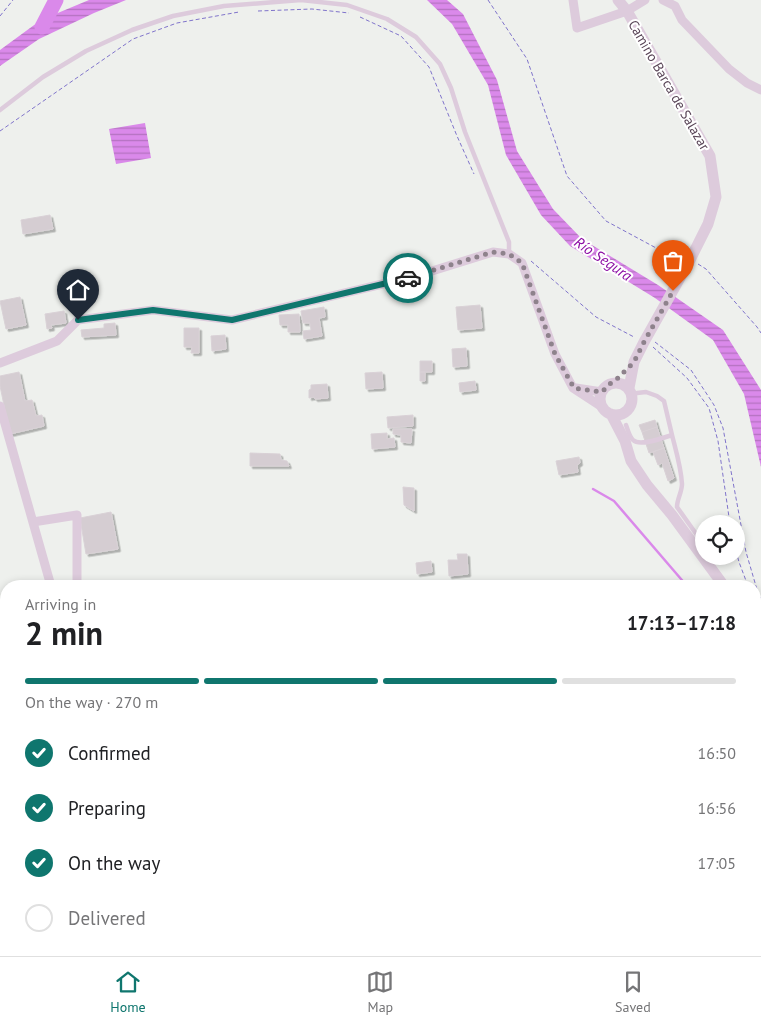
<!DOCTYPE html>
<html lang="en">
<head>
<meta charset="utf-8">
<style>
	:root { --surface:#fff; --page:#f2f2f2; --text:#202124; --muted:#757577; --line:#e0e0e0; --accent:#0f766e }
	body { margin:0; font-family:"PT Sans",sans-serif; background:var(--page); color:var(--text); height:100vh; display:flex; flex-direction:column; font-size:19px; white-space:nowrap }
	* { box-sizing:border-box; margin:0 }
	p { font-size:16px; color:var(--muted) }
	.icon { flex:none; width:28px; height:28px; fill:none; stroke:currentColor; stroke-width:2; stroke-linecap:round; stroke-linejoin:round }
	.map { position:relative; flex:1; overflow:hidden }
	.details { position:absolute; left:0px; top:580px; width:761px; height:376px; display:flex; flex-direction:column; background:var(--surface); border-radius:20px 20px 0 0; box-shadow:0 2px 8px #0003 }
	.details>* { flex:none }
	.buttons { position:absolute; left:695px; top:515px; display:grid; gap:10px }
	.buttons a { display:grid; place-items:center; width:50px; height:50px; border-radius:50%; background:var(--surface); box-shadow:0 2px 8px #0003; font-size:25px }
	.pin { position:absolute; display:grid; place-items:center; width:42px; height:42px; color:#fff; margin:-51px -21px; border-radius:50% 50% 50% 0; rotate:-45deg; box-shadow:0 0 5px #0007 }
	.pin .icon { rotate:45deg }
	.courier { position:absolute; display:grid; place-items:center; width:50px; height:50px; margin:-25px; border:4px solid #0f766e; border-radius:50%; background:#fff; color:#222; box-shadow:0 1px 6px #0007 }
	.overview em { font-style:normal; font-weight:700 }
	.overview div { display:flex; flex-direction:column-reverse }
	.overview { display:flex; align-items:center; justify-content:space-between; height:85px; padding:0 25px }
	h1 { font-size:32px; font-weight:700; line-height:38px }
	.bar { display:grid; grid-template-columns:repeat(4,1fr); gap:8px 5px; align-content:center; height:60px; padding:0 25px }
	.bar i { height:6px; border-radius:4px; background:var(--line) }
	.bar .active { background:var(--accent) }
	.bar p { grid-column:span 4 }
	ol { padding:0 25px; list-style:none }
	li { display:flex; align-items:center; gap:15px; height:55px }
	li p { margin-inline-start:auto }
	li .icon { padding:5px; border-radius:50%; background:var(--accent); color:#fff; stroke-width:4 }
	li:last-child { color:var(--muted) }
	li i { width:28px; height:28px; border:2px solid var(--line); border-radius:50% }
	.menu { display:flex; justify-content:space-around; align-items:center; height:70px; border-top:1px solid var(--line); background:var(--surface); font-size:14px; color:var(--muted) }
	.menu a { display:grid; justify-items:center; gap:2px }
	.menu .active { color:var(--accent) }
	.map>svg:first-child { display:block }
</style>
</head>
<body>
<div class="map">
<svg width="761" height="956" viewBox="0 0 761 956">
	<defs>
		<pattern id="water-rules" width="6" height="5" patternUnits="userSpaceOnUse" patternTransform="scale(1.25)"><rect width="6" height="5" fill="#da89ea"/><path d="M0 2.5h6" fill="none" stroke="#b472c0"/></pattern>
		<filter id="shadow"><feDropShadow dx="2.5" dy="2.5" stdDeviation="0" flood-color="#0004"/></filter>
	</defs>
	<rect width="100%" height="100%" fill="#eef0ed"/>
	<path fill="url(#water-rules)" d="M89,0H126L94,13L39,39L0,66V50L41,20Z
		M427,0H447L463,14L497,80L517,151L553,209L582,239L658,285L723,330L761,390V467L744,394L713,340L655,298L570,246L541,215L506,155L488,85L452,24Z
		M145,123L151,158L116,164L109,129Z"/>
	<g fill="none" stroke-linecap="round" stroke-linejoin="round">
		<path stroke="#da89ea" stroke-width="2.5" d="M593,489L614,501L687,586
			M755,690L761,698"/>
		<path stroke="#da89ea" stroke-width="15" d="M42,27L56,0"/>
	</g>
	<path fill="#d5cdd2" stroke="#d9d1d6" filter="url(#shadow)" d="M50,215L53,229L23,234L21,220Z
		M20,297L26,325L6,329L0,301Z
		M480,305L482,328L458,330L456,307Z
		M324,307L325,317L319,318L322,336L304,339L303,331L311,330L310,323H303L301,311Z
		M64,311L66,323L51,325L52,328L47,329L45,314Z
		M299,314L300,332H288V325H280L279,315Z
		M115,323L116,335L82,337L81,330L104,328V324Z
		M184,328H199V353H191L192,347H184Z
		M225,335L226,349L212,351L211,336Z
		M466,348L467,366L453,367L452,349Z
		M420,361H432V372H420Z
		M19,372L25,401L32,400L36,416L42,415L44,426L10,434L0,386V376Z
		M382,372L383,388L366,389L365,373Z
		M420,372H425V381H420Z
		M475,381L476,390L460,392L459,383Z
		M327,384L328,398L315,399L314,397L309,398V390L311,389V385Z
		M413,415V426L388,428L387,417Z
		M655,420L657,427L642,432L639,425Z
		M657,427L664,448L649,453L642,432Z
		M393,429H412L411,443L401,442V435L393,434Z
		M387,433V439L394,438L395,447L372,449L371,434Z
		M664,448L674,478L668,481L662,463L658,465L653,452Z
		M250,453L280,454L281,460L287,461L289,466H250Z
		M579,457L580,463L577,465L578,472L559,475L556,461Z
		M403,487L414,488V511L404,505Z
		M111,512L118,549L86,554L80,518Z
		M457,554H467L468,574L449,576L448,560H458Z
		M431,561L432,572L417,574L416,563Z
		M0,696H3L5,707H0Z
		M6,740V763L0,764V741Z
		M6,788V803H0V789Z
		M6,811V823H2L1,812Z"/>
	<g fill="none" stroke-linecap="round" stroke-linejoin="round">
		<path stroke="#8074cb" stroke-width="1" stroke-dasharray="4 2.5" stroke-linecap="butt" d="M488,0L527,59L567,176L606,221L658,249L681,257
			M258,11L312,9L349,13
			M0,16L13,0
			M360,17L401,36L429,67L457,136L474,174
			M0,131L133,39L177,23L239,12
			M531,261L596,317L634,337
			M698,264L706,269L757,327L761,333
			M655,342L691,370L714,405L723,428L746,552L758,593L761,598
			M653,347L687,378L709,408L718,441L730,524
			M736,551L739,562L748,586
			M755,604L761,612"/>
		<path stroke="#ddcbdc" stroke-width="4.5" d="M0,110L43,77L86,51L132,30L173,16L224,6L301,0L347,5L387,19L416,37L440,64L451,88L465,132L509,242V254
			M632,395L637,393L646,392L657,396L664,401L672,435
			M626,425C628,430 629,436 633,440C640,447 662,438 672,435C676,451 681,467 682,484C682,492 677,499 677,507L699,538L704,549"/>
		<path stroke="#ddcbdc" stroke-width="9" d="M573,0L577,28L627,11L645,0
			M663,0L675,6L682,20L729,69L747,83L761,90
			M0,363L57,341L78,320L153,310L232,320L416,276L493,252L509,254L522,263L555,354L573,388L602,407
			M576,388L602,392
			M0,406L51,586
			M33,522L77,515V586
			M755,798H761
			M0,825H6
			M35,950V956"/>
		<path stroke="#ddcbdc" stroke-width="11" d="M618,0L627,11L710,156L716,197L708,224L690,260L644,342L634,362L629,388
			M600 399a16 16 0 1 1 32 0a16 16 0 1 1-32 0Z
			M611,414L625,441L631,461L647,485L672,515L724,586
			M755,632L761,640"/>
	</g>
	<g fill="none" stroke-linecap="round" stroke-linejoin="round">
		<path stroke="#8e828c" stroke-width="5" stroke-dasharray="0 9" d="M408,278L493,252L509,254L522,263L555,354L574,388L602,392L609,384L614,382L634,362L644,342L673,291"/>
		<path stroke="#0f766e" stroke-width="6" d="M78,320L153,310L232,320L408,278"/>
	</g>
	<g text-anchor="middle" stroke-width="4" stroke-linejoin="round" paint-order="stroke">
		<g font-size="14" fill="#5a4658" stroke="#fff">
			<text transform="translate(669 85) rotate(60)" y="5">Camino Barca de Salazar</text>
		</g>
		<g font-size="15" font-style="italic" fill="#8c0ea4" stroke="#fff">
			<text transform="translate(603 259) rotate(34)" y="5">Río Segura</text>
		</g>
	</g>
</svg>
<div class="buttons">
<a><svg class="icon" aria-label="locate" viewBox="0 0 24 24"><circle cx="12" cy="12" r="6"/><path d="M12 2v4M12 18v4M2 12h4M18 12h4"/></svg></a>
</div>
<div class="pin" style="left:673px;top:291px;background:#ea580c"><svg class="icon" aria-label="bag" viewBox="0 0 24 24"><path d="M5 8h14l-1 12H6zM9 8a3 3 0 0 1 6 0"/></svg></div>
<div class="pin" style="left:78px;top:320px;background:#1f2937"><svg class="icon" aria-label="home" viewBox="0 0 24 24"><path d="M3 11l9-7 9 7M6 9v11h12V9"/></svg></div>
<div class="courier" style="left:408px;top:278px"><svg class="icon" aria-label="car" viewBox="0 0 24 24"><path d="M5 17H2v-5l4-1 3-4h7l3 4 3 1v5h-3M9 17h6M6 11h13"/><circle cx="7" cy="17" r="2"/><circle cx="17" cy="17" r="2"/></svg></div>
<section class="details">
<div class="overview"><div><h1>2 min</h1><p>Arriving in</p></div><em>17:13–17:18</em></div>
<div class="bar"><i class="active"></i><i class="active"></i><i class="active"></i><i></i><p>On the way · 270 m</p></div>
<ol>
<li><svg class="icon" aria-label="check" viewBox="0 0 24 24"><path d="M5 12l5 5 9-10"/></svg>Confirmed<p>16:50</p></li>
<li><svg class="icon" aria-label="check" viewBox="0 0 24 24"><path d="M5 12l5 5 9-10"/></svg>Preparing<p>16:56</p></li>
<li><svg class="icon" aria-label="check" viewBox="0 0 24 24"><path d="M5 12l5 5 9-10"/></svg>On the way<p>17:05</p></li>
<li><i></i>Delivered</li>
</ol>
</section>
</div>
<nav class="menu">
<a class="active"><svg class="icon" aria-label="home" viewBox="0 0 24 24"><path d="M3 11l9-7 9 7M6 9v11h12V9"/></svg>Home</a>
<a><svg class="icon" aria-label="map" viewBox="0 0 24 24"><path d="M3 6l6-2 6 2 6-2v14l-6 2-6-2-6 2zM9 4v14M15 6v14"/></svg>Map</a>
<a><svg class="icon" aria-label="saved" viewBox="0 0 24 24"><path d="M7 4h10v16l-5-4-5 4z"/></svg>Saved</a>
</nav>
</body>
</html>
